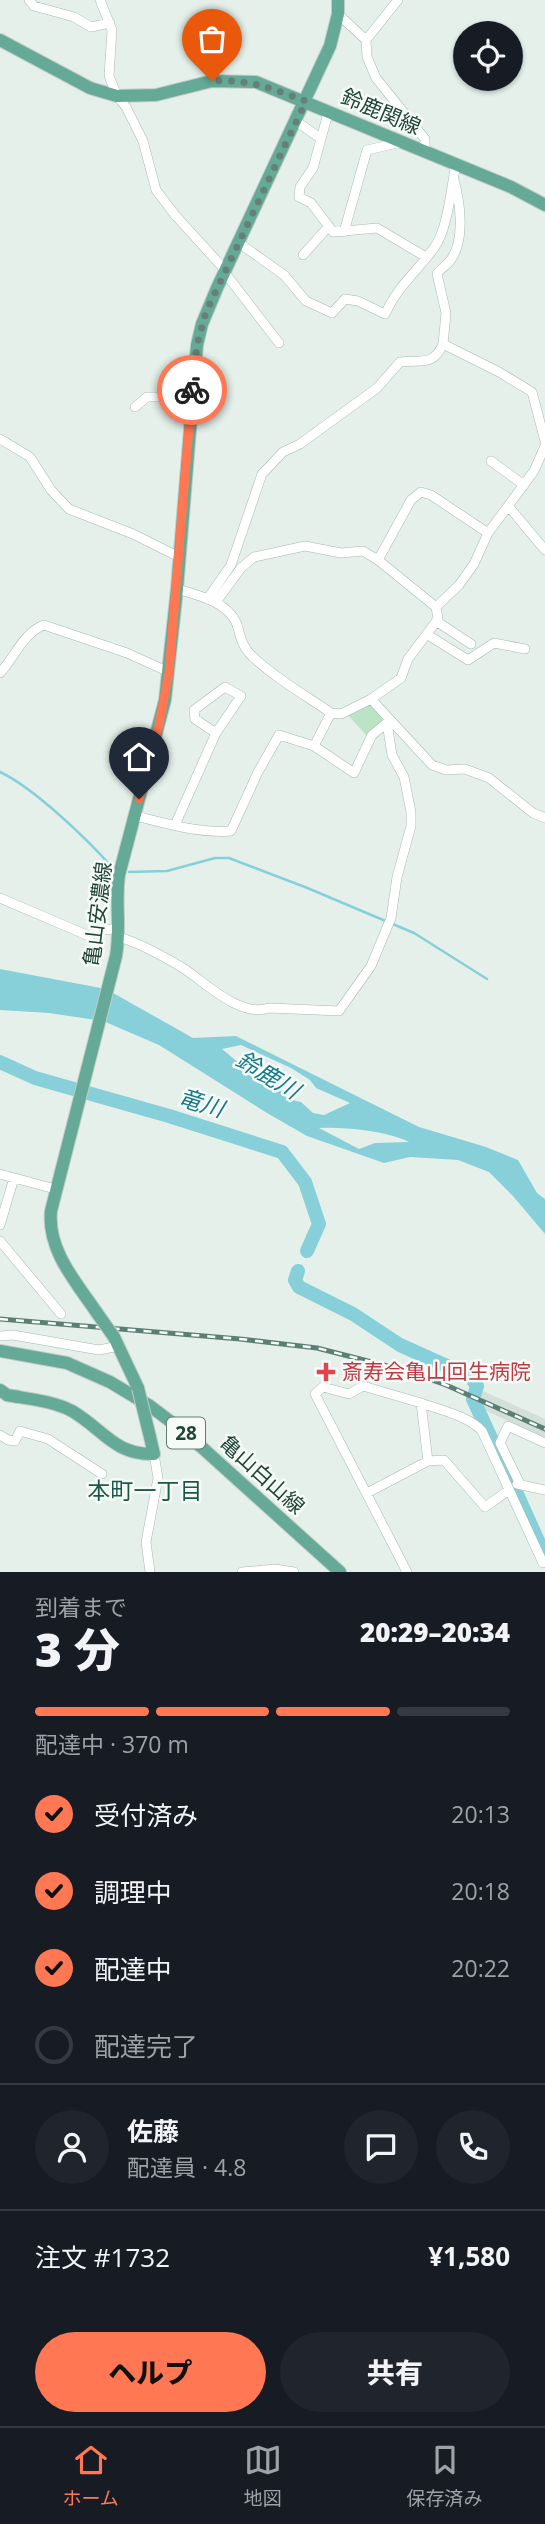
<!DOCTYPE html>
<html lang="ja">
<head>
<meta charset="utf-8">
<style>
	:root { --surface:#171b24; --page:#20242c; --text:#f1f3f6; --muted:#9ea1a6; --line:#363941; --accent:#ff7753 }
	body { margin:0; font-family:"Open Sans","Noto Sans JP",sans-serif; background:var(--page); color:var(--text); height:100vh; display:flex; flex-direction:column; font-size:26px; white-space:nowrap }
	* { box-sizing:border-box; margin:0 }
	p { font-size:23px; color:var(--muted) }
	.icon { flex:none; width:38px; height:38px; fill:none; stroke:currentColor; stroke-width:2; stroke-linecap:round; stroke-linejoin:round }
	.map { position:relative; height:1572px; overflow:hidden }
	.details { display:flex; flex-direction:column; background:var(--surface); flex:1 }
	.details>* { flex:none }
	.buttons { position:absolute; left:453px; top:21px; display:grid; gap:14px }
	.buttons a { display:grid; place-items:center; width:70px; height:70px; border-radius:50%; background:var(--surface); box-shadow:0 2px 5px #0004; font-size:35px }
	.pin { position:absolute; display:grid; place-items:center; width:60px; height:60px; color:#fff; margin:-72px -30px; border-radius:50% 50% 50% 0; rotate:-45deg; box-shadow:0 0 7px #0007 }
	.pin .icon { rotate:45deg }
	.courier { position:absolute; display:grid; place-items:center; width:70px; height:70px; margin:-35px; border:5px solid #ff7753; border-radius:50%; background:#fff; color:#222; box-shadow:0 2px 9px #0007 }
	.headline em { font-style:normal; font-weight:800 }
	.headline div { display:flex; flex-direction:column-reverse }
	.headline { display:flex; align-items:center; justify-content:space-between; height:119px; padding:0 35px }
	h1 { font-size:46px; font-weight:800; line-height:52px }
	.bar { display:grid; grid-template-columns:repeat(4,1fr); gap:10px 7px; align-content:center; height:84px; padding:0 35px }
	.bar i { height:9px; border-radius:5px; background:var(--line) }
	.bar .active { background:var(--accent) }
	.bar p { grid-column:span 4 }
	.line { display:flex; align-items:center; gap:18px; padding:0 35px; border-top:2px solid var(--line) }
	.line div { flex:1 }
	.round { display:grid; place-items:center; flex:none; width:74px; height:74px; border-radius:37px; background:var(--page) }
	ol { padding:0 35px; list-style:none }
	li { display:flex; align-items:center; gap:21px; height:77px }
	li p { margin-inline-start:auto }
	li .icon { padding:7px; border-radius:50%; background:var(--accent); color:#111; stroke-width:4 }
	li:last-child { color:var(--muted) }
	li i { width:38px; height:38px; border:4px solid var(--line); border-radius:50% }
	.cta { display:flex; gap:14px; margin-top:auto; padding:14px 35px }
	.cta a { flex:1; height:80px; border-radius:42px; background:var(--accent); color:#111; font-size:28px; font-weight:800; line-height:80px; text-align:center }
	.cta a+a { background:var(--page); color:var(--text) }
	.tabs { display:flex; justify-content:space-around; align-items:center; height:98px; border-top:2px solid var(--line); background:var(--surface); font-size:19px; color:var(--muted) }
	.tabs a { display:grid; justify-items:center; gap:4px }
	.tabs .active { color:var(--accent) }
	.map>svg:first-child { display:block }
</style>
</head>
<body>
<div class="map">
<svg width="545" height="1572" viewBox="0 0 545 1572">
	<rect width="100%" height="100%" fill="#e5f0ea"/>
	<path fill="#d2e0d9" d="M481,1390L545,1419V1438L480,1408L476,1401Z"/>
	<path fill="#bbe3c5" d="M366,704H370L381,716L383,722L367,736L347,714Z"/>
	<path fill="#87d0da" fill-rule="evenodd" d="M0,969L106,989L193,1038L236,1036L419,1127L486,1147L518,1160L537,1193L545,1199V1234L513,1196L489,1172L458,1160L410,1157L384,1163L307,1136L267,1113L159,1045L103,1021L49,1013L0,1010ZM241,1045L291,1068L310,1080L316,1088L350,1103L324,1115L313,1113L301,1102L288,1099L277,1086L240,1064L222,1049ZM319,1128C344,1127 387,1131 409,1142L375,1143L359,1149Z"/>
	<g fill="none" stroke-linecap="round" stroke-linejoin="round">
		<path stroke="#87d0da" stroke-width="2.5" d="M0,772C34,788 86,838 111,866
			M129,872L167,871L215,858H229L305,887L414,933L487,979"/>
		<path stroke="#87d0da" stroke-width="14" d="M0,1062L35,1078L169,1116L282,1152L305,1182L319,1224L307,1251
			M298,1271L295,1280L299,1287L353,1314L400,1345L471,1377L477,1386L475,1393
			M473,1399L511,1481
			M517,1494L543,1552"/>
		<defs>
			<path id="minor" d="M29,0L34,6L74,17L91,27L110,23
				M100,0L112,30L109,76L117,96L126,107L143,141L156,190L175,215L226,271
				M338,14L366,40L367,57L376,78L425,139V152
				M366,40L398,0
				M327,117L313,168L300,187L299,197L311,203L333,232L377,228L426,257
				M296,121L320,138
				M344,232L367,150L402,142
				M239,243L284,275L306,301L332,313L345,299L358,301L385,314C399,284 416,273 434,248C448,229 451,188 456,164
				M303,255L329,226
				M225,273L279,343
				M443,344L446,313L437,274C441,268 448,265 452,258C465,238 460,202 454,180
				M135,407L147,397H161L184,378L193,374
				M0,439L30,457L51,490L69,509L133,534L179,557
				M491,461L524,485
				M509,507L545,550
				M378,560L411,500L421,492L431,495L488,533
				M177,589C198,595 232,603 238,628C241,639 243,648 252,656C275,678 305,695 331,713L341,714L371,699L401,678L408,659L438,619L436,607L459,585L474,564L488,533L534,471L545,446
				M208,598L231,565L262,474L283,452L300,444L377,388L400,362C421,359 433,367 443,344L499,372L532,392L545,441
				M216,602L241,568L254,557L305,546L341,553L363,551L378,560L436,607
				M436,621L471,644
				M428,635L468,660L494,643L525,649
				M0,673C15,657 23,633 44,625L127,653L169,672
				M371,699L432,765L446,770L465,769L489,778L533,813L545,818
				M314,746L354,773L372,735L388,722
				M135,816C166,823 199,834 231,831L258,772L279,735L314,746L331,713
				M175,825L216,733L241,696L225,687L194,710L195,719L216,733
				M0,898L89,936L98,931L119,928
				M119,937C142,944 163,956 183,968C206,983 240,1018 269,1008L339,1011L371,966L391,918L397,877L411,826V812L404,777L392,755L387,723
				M0,1174L55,1189
				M0,1225L14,1178
				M0,1241L61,1314
				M0,1336L13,1335L99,1350L119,1346
				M0,1435L8,1440L15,1441L20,1431L48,1439L102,1474
				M428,1461L444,1460L485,1507L509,1490
				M519,1482L500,1443L508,1426L545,1443
				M517,1484L545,1490
				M367,1493L428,1461L421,1403C440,1410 469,1416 482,1431L543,1563
				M150,1572L146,1542L158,1478L154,1454
				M242,1572L275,1569L294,1572
				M407,1572L315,1394L323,1387L349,1394L363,1386L421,1403"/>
			<path id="major" d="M0,40L90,88L117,96L156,95L212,81L256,82L511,187L545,205
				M97,1313C76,1282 47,1250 51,1211L116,956C121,929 115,902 119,875L165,700L177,589L197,345L202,324L217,288L330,46L338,14V0
				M114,1337L138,1388
				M0,1351L67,1363L110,1382L150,1406L187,1434L340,1572
				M0,1390L7,1395C29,1399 53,1401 72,1411C103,1429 114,1455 154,1454L150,1437"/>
		</defs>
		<use href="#minor" stroke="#a6b9b1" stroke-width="10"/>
		<use href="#major" stroke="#c1cbc8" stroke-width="14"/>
		<use href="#minor" stroke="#fff" stroke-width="9"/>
		<use href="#major" stroke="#64aa96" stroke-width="12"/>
		<defs>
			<path id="rail" d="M0,1319L240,1339L317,1348L403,1370L446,1385L545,1429"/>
		</defs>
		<use href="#rail" stroke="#5c7f75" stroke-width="5"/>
		<use href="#rail" stroke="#f6fbf8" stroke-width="2.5" stroke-dasharray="8" stroke-linecap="butt"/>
		<defs>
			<path id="major-bridge" d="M97,1313L114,1337
				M138,1388L150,1437"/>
		</defs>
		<use href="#major-bridge" stroke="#c1cbc8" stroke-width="14" stroke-linecap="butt"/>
		<use href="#major-bridge" stroke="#64aa96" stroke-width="12"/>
	</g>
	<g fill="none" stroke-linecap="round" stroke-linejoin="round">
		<path stroke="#668077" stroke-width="7" stroke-dasharray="0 12.6" d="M192,390L197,345L206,312L306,101C270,88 251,79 212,81"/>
		<path stroke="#ff7753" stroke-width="9" d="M139,799L159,725L169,672L192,390"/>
	</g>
	<path fill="#e0444e" stroke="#f6fbf8" stroke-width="2.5" d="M322.5 1361.5h7v7h7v7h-7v7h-7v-7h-7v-7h7z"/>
	<g text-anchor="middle" stroke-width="5" stroke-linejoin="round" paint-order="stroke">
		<rect fill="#f6fbf8" stroke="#617b72" stroke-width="2" x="167" y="1417.5" width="38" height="31" rx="5"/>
		<g font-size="19" font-weight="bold" fill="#214439">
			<text x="186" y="1440">28</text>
		</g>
		<g font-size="21" fill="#214439" stroke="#f6fbf8">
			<text transform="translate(381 112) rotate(23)" y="7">鈴鹿関線</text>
			<text transform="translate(98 914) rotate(-83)" y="7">亀山安濃線</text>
			<text transform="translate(262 1475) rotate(42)" y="7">亀山白山線</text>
		</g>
		<g font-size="21" fill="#be3a42" stroke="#f6fbf8" text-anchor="start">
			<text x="342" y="1379">斎寿会亀山回生病院</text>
		</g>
		<g font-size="23" font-style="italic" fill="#127989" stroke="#f6fbf8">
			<text transform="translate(268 1075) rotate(31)" y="8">鈴鹿川</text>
			<text transform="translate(201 1103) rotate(17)" y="8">竜川</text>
		</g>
		<g font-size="23" fill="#1a5948" stroke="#f6fbf8">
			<text x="145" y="1499">本町一丁目</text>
		</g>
	</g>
</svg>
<div class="buttons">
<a><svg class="icon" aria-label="locate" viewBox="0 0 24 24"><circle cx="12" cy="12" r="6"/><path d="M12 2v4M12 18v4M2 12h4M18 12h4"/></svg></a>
</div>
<div class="pin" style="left:212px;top:81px;background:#ea580c"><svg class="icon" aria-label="bag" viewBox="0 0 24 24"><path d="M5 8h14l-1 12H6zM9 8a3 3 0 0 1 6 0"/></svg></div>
<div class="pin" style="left:139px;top:799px;background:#1f2937"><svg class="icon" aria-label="home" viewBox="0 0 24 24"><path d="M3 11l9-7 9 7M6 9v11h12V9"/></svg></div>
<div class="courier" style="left:192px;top:390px"><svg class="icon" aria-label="bike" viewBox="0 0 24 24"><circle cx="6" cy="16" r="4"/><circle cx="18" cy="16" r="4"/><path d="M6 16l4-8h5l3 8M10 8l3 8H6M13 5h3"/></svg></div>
</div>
<section class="details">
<div class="headline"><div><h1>3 分</h1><p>到着まで</p></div><em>20:29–20:34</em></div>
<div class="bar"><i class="active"></i><i class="active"></i><i class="active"></i><i></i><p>配達中 · 370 m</p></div>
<ol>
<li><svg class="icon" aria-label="check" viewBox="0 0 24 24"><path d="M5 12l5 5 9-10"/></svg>受付済み<p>20:13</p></li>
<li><svg class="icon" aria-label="check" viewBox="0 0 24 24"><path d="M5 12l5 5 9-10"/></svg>調理中<p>20:18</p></li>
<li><svg class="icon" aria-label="check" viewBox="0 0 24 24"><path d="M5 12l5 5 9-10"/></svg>配達中<p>20:22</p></li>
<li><i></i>配達完了</li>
</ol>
<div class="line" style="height:126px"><a class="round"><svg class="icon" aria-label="person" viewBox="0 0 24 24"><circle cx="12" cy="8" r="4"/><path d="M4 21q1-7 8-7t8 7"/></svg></a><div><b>佐藤</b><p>配達員 · 4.8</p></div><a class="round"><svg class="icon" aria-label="chat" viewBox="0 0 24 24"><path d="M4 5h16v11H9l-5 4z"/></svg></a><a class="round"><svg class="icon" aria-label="phone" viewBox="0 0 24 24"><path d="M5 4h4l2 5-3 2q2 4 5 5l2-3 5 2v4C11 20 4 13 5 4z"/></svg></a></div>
<div class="line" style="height:91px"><div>注文 #1732</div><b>¥1,580</b></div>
<div class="cta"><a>ヘルプ</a><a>共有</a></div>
</section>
<nav class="tabs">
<a class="active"><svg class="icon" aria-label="home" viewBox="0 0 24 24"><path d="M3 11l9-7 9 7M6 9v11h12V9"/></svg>ホーム</a>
<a><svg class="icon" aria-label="map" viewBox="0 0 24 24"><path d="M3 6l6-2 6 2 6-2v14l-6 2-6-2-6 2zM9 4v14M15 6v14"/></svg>地図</a>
<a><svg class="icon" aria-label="saved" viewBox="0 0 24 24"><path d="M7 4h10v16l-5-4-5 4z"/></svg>保存済み</a>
</nav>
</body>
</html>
